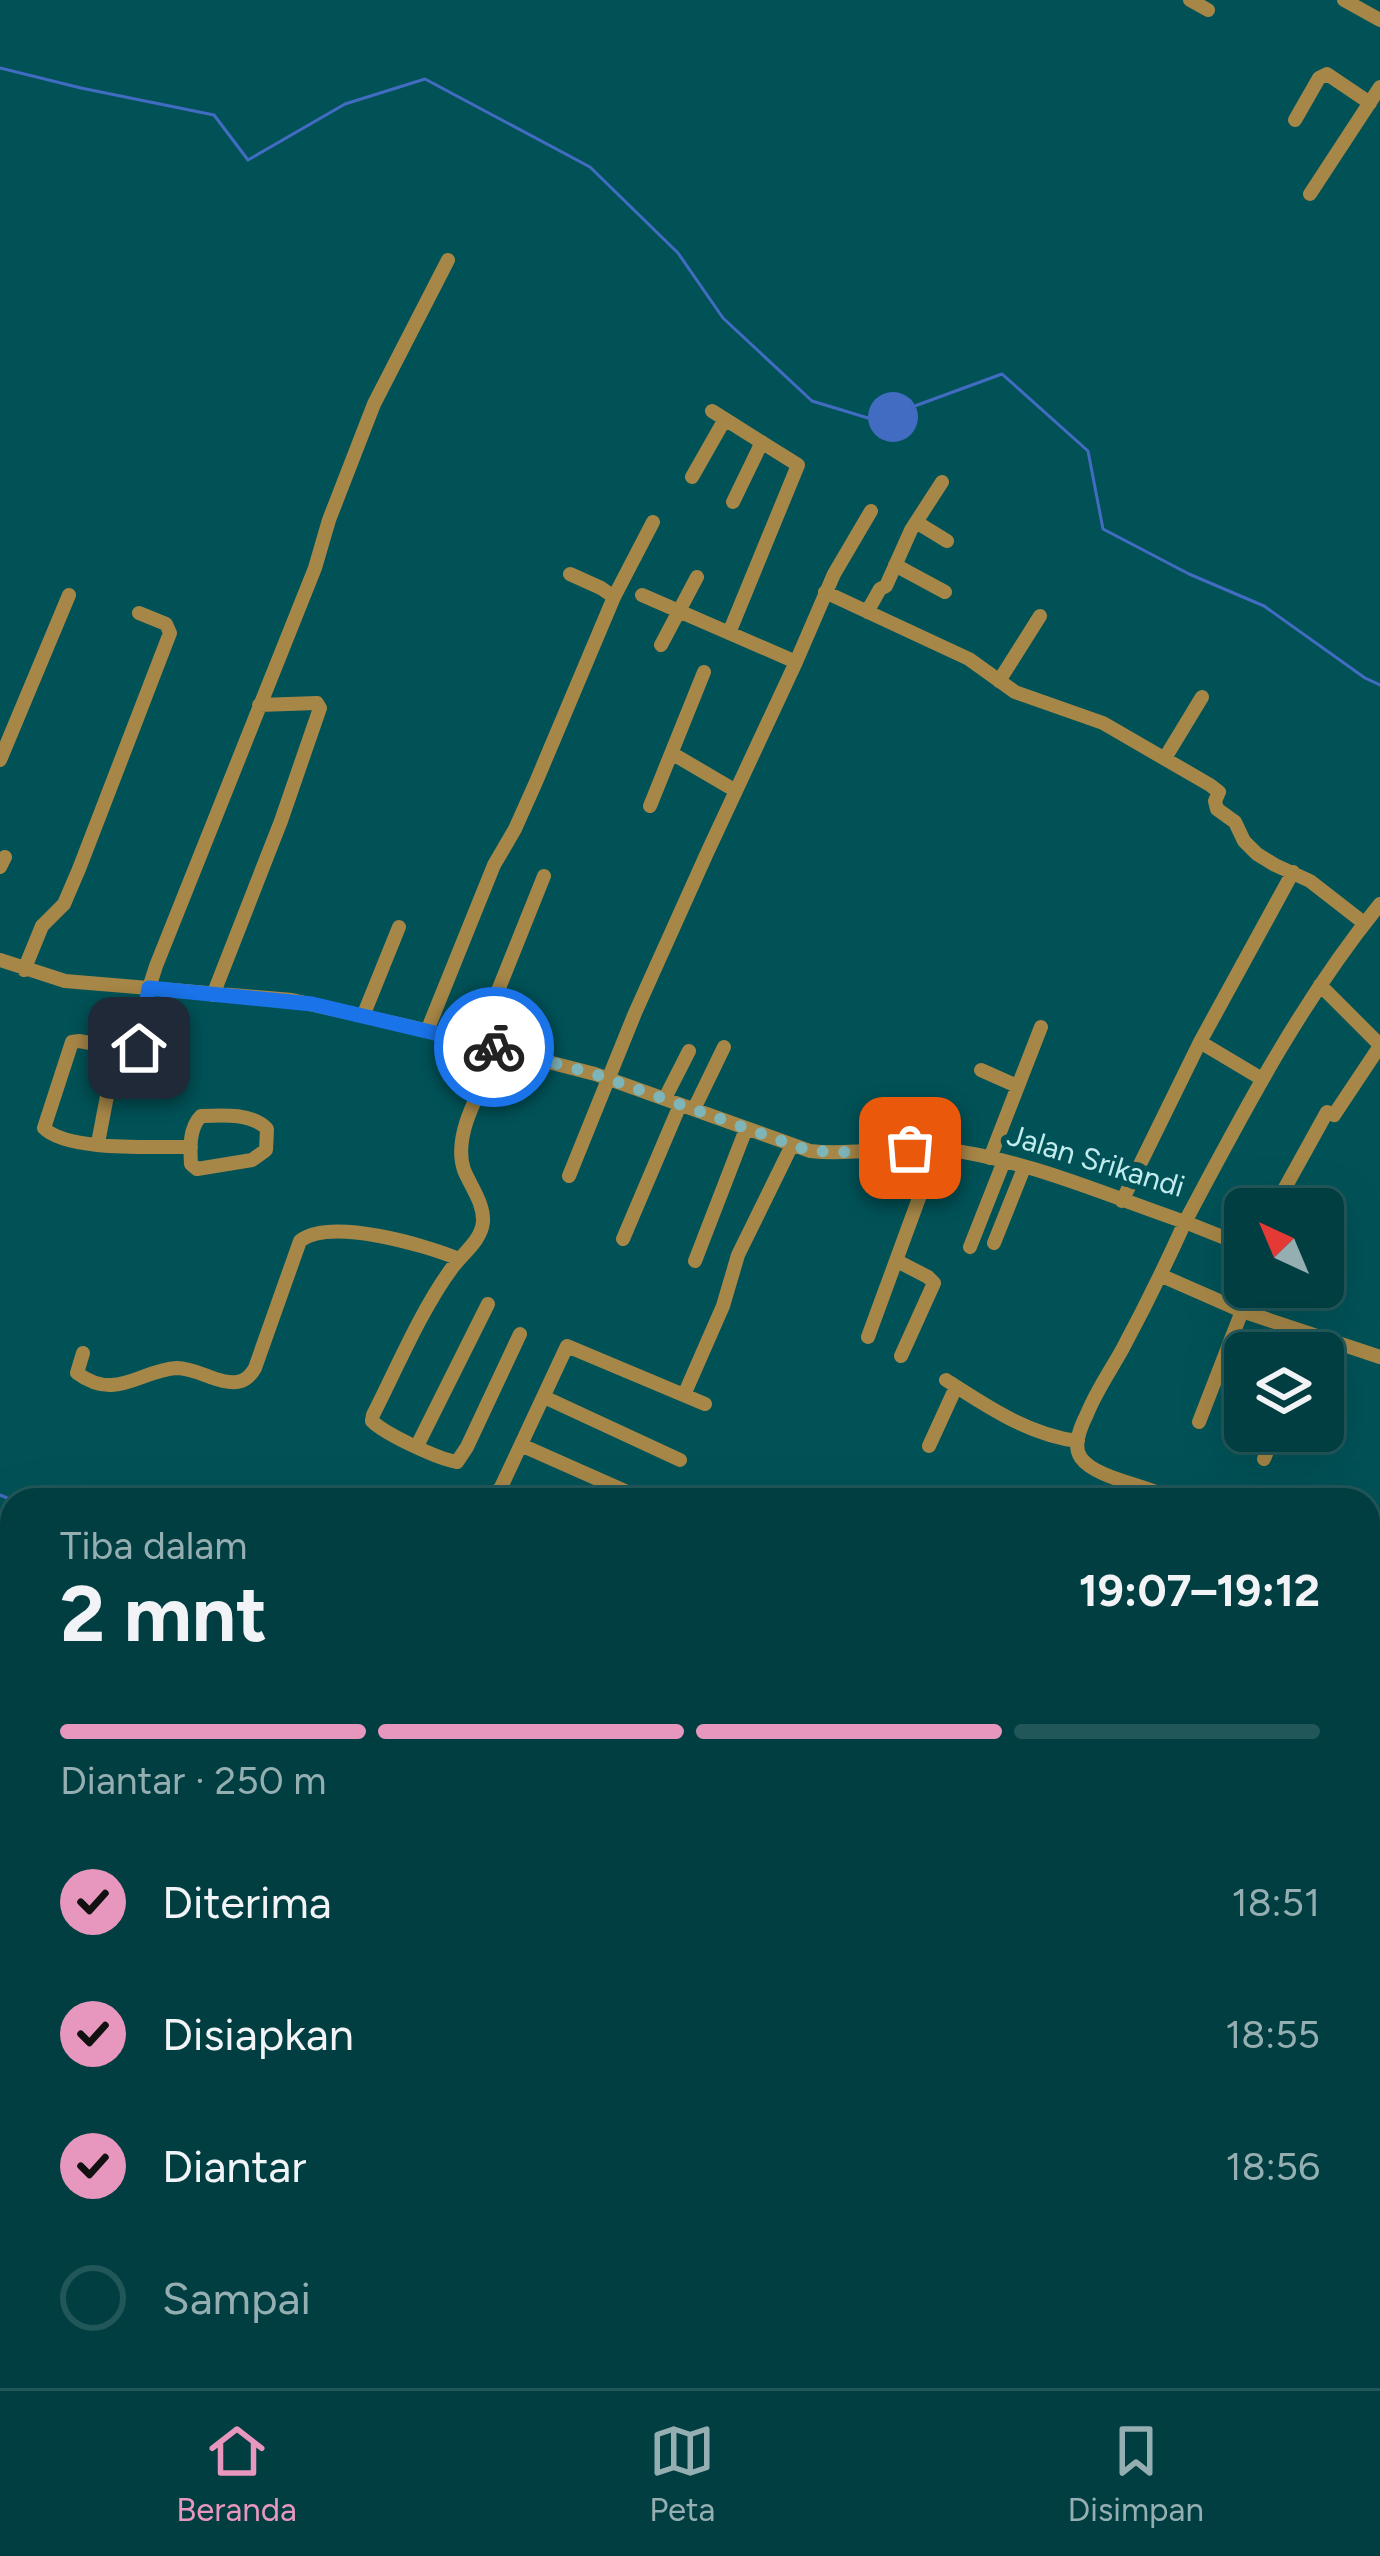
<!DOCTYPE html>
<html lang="id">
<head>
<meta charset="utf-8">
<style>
	:root { --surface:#003e41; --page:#0e494c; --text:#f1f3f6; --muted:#95aeb1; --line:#22575a; --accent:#e797bd }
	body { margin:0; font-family:Figtree,sans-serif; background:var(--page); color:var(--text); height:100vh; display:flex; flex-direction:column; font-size:45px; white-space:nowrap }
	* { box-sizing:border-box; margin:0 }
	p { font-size:39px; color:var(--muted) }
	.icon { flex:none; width:66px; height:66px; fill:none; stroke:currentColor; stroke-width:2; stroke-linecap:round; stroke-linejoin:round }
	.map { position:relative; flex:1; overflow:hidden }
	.drawer { position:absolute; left:0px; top:1488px; width:1380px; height:900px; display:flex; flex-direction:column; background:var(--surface); border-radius:36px 36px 0 0; box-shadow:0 12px 48px #0002,0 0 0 3px var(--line) }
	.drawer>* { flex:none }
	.needle { width:78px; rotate:316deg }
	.tools { position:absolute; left:1224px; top:1188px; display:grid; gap:24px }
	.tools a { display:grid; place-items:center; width:120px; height:120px; border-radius:18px; background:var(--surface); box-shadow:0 12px 48px #0002,0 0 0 3px var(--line); font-size:60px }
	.pin { position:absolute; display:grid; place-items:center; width:102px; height:102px; color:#fff; margin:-51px; border-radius:24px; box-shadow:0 6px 18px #0006 }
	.courier { position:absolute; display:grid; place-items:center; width:120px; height:120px; margin:-60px; border:9px solid #1a73e8; border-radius:50%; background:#fff; color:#222; box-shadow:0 3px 15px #0007 }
	.headline em { font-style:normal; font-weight:700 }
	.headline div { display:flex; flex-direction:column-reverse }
	.headline { display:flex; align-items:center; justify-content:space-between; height:204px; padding:0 60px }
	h1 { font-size:78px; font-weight:700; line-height:90px }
	.bar { display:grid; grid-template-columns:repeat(4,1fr); gap:18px 12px; align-content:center; height:144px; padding:0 60px }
	.bar i { height:15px; border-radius:9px; background:var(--line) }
	.bar .selected { background:var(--accent) }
	.bar p { grid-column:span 4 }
	ol { padding:0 60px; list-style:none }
	li { display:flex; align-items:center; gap:36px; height:132px }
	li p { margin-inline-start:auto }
	li .icon { padding:12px; border-radius:50%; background:var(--accent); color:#111; stroke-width:4 }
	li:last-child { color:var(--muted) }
	li i { width:66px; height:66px; border:6px solid var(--line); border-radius:50% }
	.tabs { display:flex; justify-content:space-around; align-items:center; height:168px; border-top:3px solid var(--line); background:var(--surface); font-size:33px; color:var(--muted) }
	.tabs a { display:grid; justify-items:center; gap:6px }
	.tabs .selected { color:var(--accent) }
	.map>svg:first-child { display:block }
</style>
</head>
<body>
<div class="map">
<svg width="1380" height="2388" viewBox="0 0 1380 2388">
	<rect width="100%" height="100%" fill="#005257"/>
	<path fill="#426cc2" d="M868 417a25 25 0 1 1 50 0a25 25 0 1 1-50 0Z"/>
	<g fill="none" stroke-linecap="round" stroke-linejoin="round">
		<path stroke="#426cc2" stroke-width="3" d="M0,68L81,88L214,115L248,160L345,104L425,79L590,167L678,253L723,318L812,401L868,418
			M912,407L1002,374L1088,451L1103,529L1189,574L1264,606L1365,678L1380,685
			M0,1495L12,1500
			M1368,2130L1380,2133"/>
		<path stroke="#a78747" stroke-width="14" d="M1190,0L1208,10
			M1344,0L1380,20
			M1295,120L1319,78L1327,74L1370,103
			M1310,194L1380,87
			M712,411L798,465L729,633
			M692,477L725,419
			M733,502L762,442
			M916,522L947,541
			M895,565L945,592
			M570,574L601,588L614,597
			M825,592L969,659L1015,692L1103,723L1210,785L1219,792L1215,801L1217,809L1235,822L1244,841L1257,854L1275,865L1310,881L1364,923
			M642,595L796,662
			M867,612L880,589L886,586L911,530L942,482
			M661,645L697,577
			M999,681L1040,616
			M673,754L736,791
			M1165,758L1202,697
			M0,760L69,595
			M650,806L704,672
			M0,867L5,857
			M0,960L65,981L292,1000L416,1028L595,1074L810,1151C854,1156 898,1144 942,1149C1026,1159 1106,1195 1185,1222C1244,1111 1301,1001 1380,904
			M24,970L42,926L64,904L79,869L170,633L166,624L139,613
			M1320,985L1380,1045
			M213,995L281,821L320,708L317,703L259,705
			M363,1016L399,927
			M427,1031L494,865L515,829L536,782L614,597L653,522
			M1200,1042L1262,1079
			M477,1043L544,876
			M501,1048C485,1083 451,1132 464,1170C471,1187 484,1203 483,1222C481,1241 463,1253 452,1268C422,1308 396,1370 373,1415L372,1421C385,1434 438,1459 457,1462L467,1447L520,1334
			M981,1070L1017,1086
			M665,1098L689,1051
			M694,1109L724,1047
			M201,1116C223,1115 252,1113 267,1129L266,1150L252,1160L197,1169L191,1164C190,1148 189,1128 201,1116Z
			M98,1143L116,1049
			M191,1147C157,1146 67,1152 44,1128L72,1042L79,1041L134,1051L139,1048L149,988L156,966L315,568L329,520L374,404L448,260
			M990,1158L1041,1027
			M569,1176L635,1013L707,853L796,662L834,574L871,511
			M1122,1201L1200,1042L1293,872
			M1276,1204L1327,1112L1334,1115L1380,1046
			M623,1239L680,1105
			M994,1243L1024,1168
			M970,1247L1004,1161
			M695,1261L746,1129
			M897,1261L928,1277L934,1283L901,1356
			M1160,1275L1242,1311L1380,1357
			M868,1337L937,1149
			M83,1353L77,1373C116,1402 140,1370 177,1368C193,1368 208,1378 223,1381C238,1384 247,1382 255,1368L300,1241C330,1217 425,1245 459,1259
			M946,1380C986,1406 1029,1435 1078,1441
			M684,1395L723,1306L738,1255L792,1145
			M544,1397L680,1460
			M1199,1422L1242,1311
			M521,1445L645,1500
			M417,1446L488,1304
			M929,1446L956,1387
			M1264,1459L1275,1431
			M500,1488L521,1500
			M495,1500L567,1346L705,1404
			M1174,1500C1151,1486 1096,1479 1081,1458C1072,1446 1081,1426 1087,1414C1096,1391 1111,1370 1123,1348C1145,1307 1166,1264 1185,1222L1245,1246
			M0,1916L12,1892
			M0,2005L12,2012
			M0,2062L12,2068
			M0,2228L12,2236
			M1368,2232L1380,2230
			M183,2376L217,2388
			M698,2376L744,2387
			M865,2376L875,2378
			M226,2388L231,2376
			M530,2388L535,2376
			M1278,2388L1284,2376"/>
	</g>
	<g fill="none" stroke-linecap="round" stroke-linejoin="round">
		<path stroke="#7eb5b9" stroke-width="12" stroke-dasharray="0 21.6" d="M494,1047L595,1074L810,1151L844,1152L910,1148"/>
		<path stroke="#1a73e8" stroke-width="15" d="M139,1048L149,988L312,1004L494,1047"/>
	</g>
	<g text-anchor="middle" stroke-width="12" stroke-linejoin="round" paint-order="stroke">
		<g font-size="30" fill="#c2ebee" stroke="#005257">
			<text transform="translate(1096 1161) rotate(17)" y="10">Jalan Srikandi</text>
		</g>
	</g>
</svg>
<div class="tools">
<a><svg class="needle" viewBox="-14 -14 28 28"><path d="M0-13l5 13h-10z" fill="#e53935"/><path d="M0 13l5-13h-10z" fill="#95aeb1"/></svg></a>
<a><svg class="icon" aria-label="layers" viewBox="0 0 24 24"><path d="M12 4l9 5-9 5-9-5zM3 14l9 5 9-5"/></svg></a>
</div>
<div class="pin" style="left:910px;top:1148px;background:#ea580c"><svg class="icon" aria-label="bag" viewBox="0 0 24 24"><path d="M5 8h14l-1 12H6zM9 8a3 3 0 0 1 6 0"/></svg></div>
<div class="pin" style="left:139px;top:1048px;background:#1f2937"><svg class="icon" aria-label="home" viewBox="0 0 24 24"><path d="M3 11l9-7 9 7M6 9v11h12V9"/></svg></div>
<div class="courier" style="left:494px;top:1047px"><svg class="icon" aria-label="bike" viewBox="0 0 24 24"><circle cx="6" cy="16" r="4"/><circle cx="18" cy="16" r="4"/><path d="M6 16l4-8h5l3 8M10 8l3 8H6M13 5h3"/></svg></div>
<section class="drawer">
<div class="headline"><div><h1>2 mnt</h1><p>Tiba dalam</p></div><em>19:07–19:12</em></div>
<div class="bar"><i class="selected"></i><i class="selected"></i><i class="selected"></i><i></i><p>Diantar · 250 m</p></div>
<ol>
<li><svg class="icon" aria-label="check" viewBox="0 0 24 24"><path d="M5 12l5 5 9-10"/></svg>Diterima<p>18:51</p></li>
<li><svg class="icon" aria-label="check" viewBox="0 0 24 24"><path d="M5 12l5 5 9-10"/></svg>Disiapkan<p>18:55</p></li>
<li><svg class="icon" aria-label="check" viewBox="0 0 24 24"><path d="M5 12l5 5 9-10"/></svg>Diantar<p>18:56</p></li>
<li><i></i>Sampai</li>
</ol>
</section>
</div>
<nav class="tabs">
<a class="selected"><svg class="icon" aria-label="home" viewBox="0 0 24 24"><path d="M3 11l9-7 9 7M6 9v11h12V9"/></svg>Beranda</a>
<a><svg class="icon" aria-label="map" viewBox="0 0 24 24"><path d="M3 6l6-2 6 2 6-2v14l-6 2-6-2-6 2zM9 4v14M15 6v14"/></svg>Peta</a>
<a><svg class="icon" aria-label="saved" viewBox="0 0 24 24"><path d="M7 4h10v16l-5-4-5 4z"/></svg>Disimpan</a>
</nav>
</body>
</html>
